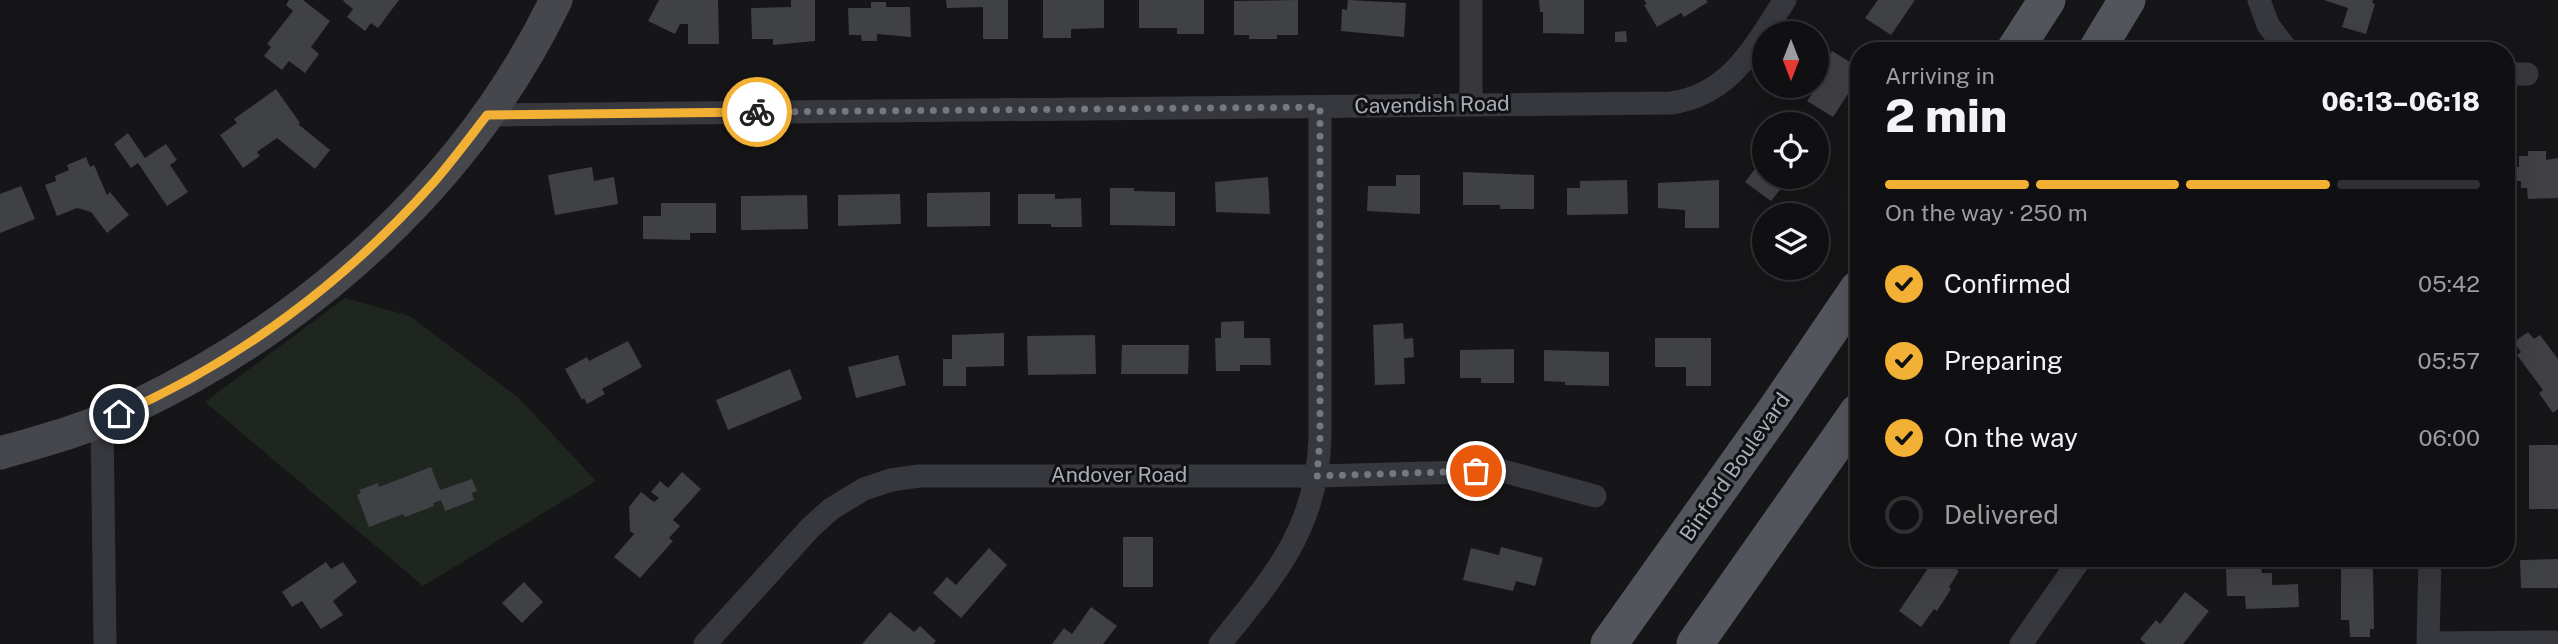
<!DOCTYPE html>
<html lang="en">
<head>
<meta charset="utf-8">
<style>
	:root { --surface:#101012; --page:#19191b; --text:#f1f3f6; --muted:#9c9d9f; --line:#303032; --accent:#f2b134 }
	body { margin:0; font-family:"Public Sans",sans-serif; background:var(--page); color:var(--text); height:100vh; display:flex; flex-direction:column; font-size:26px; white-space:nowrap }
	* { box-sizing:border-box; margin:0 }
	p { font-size:23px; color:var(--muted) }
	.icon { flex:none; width:38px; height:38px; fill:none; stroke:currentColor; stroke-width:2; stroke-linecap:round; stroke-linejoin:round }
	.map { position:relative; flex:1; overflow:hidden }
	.details { position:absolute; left:1850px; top:42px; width:665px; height:525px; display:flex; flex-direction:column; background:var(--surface); border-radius:28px; box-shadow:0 7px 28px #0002,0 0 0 2px var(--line) }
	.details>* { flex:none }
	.needle { width:46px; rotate:180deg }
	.tools { position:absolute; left:1752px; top:21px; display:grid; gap:14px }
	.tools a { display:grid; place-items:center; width:77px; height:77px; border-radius:50%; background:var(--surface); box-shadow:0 7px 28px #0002,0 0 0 2px var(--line); font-size:35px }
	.pin { position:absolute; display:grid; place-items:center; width:60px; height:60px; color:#fff; margin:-30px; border:4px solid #fff; border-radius:50%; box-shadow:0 2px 7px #0007 }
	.courier { position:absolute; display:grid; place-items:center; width:70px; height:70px; margin:-35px; border:5px solid #f2b134; border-radius:50%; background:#fff; color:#222; box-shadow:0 2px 9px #0007 }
	.summary em { font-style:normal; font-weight:800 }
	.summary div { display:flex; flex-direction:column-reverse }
	.summary { display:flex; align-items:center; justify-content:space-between; height:119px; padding:0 35px }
	h1 { font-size:46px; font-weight:800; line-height:52px }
	.bar { display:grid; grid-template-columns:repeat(4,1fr); gap:10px 7px; align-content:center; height:84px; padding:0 35px }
	.bar i { height:9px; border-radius:5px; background:var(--line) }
	.bar .selected { background:var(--accent) }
	.bar p { grid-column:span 4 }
	ol { padding:0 35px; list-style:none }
	li { display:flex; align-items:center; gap:21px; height:77px }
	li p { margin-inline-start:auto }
	li .icon { padding:7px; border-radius:50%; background:var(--accent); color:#111; stroke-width:4 }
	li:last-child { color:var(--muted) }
	li i { width:38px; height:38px; border:4px solid var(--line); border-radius:50% }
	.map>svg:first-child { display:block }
</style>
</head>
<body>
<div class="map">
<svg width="2558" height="644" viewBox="0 0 2558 644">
	<rect width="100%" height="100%" fill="#161618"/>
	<path fill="#1e261f" d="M345,298L410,316L519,398L596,481L423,586L205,402Z"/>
	<path fill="#404145" d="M289,0H303L330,21L311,47L319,54L305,73L289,61L282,70L264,56L271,47L267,44L293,11L286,5Z
		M344,0H399L378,28L371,23L365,31L347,17L353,9L343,1Z
		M659,0H718L719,44H688V24H680L675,34L648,21Z
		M791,0H815V41L773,45V39H752L751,8L791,7Z
		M946,0H1008V39H983V7L947,8Z
		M1043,0H1104V28L1071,29V38H1043Z
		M1139,0H1204V34H1177V28H1139Z
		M1298,0V35H1277V39H1249V35H1234V1Z
		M1348,0L1406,3L1404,37L1341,31L1342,9L1347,10Z
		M1539,0H1584V34L1543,33V12H1540Z
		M1644,0H1706L1708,2L1684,17L1681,13L1657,27L1644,5L1647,4Z
		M1878,0H1915L1891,35L1865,18Z
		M2324,0H2373L2372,3L2375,4L2366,34L2342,27L2348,8Z
		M871,2H886V7H910L911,37L877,34V41H862L861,35H849L848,8H871Z
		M1626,31L1627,42H1615V32Z
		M1832,51L1858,67V87L1852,97L1848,94L1833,117L1807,101L1823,78L1817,75Z
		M276,89L300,123L298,124L330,150L315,169L277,138L257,152L260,156L243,168L220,135L237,123L234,119Z
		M128,133L145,158L166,144L177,160L170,165L188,192L167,206L138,163L131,168L114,144Z
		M2528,151H2546V160L2558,158V198L2528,199L2527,188H2521V181H2517V167H2519V156H2528Z
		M86,157L90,167L94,165L107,195L110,192L129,215L107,233L91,212L77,208L57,216L45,185L56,181L55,176L69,170L67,165Z
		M1764,157V177H1790L1771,201L1745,182Z
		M592,167L594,181L614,177L618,204L555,215L548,175Z
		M1463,172L1534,175V209H1500V205H1463Z
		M1396,175H1420V214L1367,211L1368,186H1396Z
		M1268,177L1270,214L1216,212L1215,182Z
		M1627,180L1628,214L1567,215V188H1580V181Z
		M1719,180V228H1685V210L1658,208V183Z
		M21,186L35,219L0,233V194Z
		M1110,188H1134V191L1175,192V226L1110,225Z
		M990,192V226L927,227V193Z
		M900,194L901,224L838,226V195Z
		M1018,194H1055V199L1081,198L1082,227H1051V224H1018Z
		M807,195L808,229L741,230V196Z
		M661,203H716V233H690V240L643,239V216H661Z
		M1244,321V338H1270L1271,365H1240V371H1216L1215,338H1221V322Z
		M1403,323L1404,339L1413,338L1414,357L1404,358L1405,384L1375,385L1373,325Z
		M2528,332L2534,339L2540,335L2558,359V409L2553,413L2539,393L2543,390L2517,355L2521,352L2514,342Z
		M1004,333V366L966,367V386H943V359H952V335Z
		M1095,335L1096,374L1028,375L1027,336Z
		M1655,338H1711V386H1686V367H1655Z
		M628,341L642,367L602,389L605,394L587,404L584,398L582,400L565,369L587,357L589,361Z
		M1122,345H1189L1188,374H1121Z
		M1514,349V383H1481V378H1460V350Z
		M1544,350L1609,352V386L1565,385V382L1544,381Z
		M898,355L906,385L856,398L848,367Z
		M790,369L802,399L728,430L716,400Z
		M2529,445H2558V509H2529Z
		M431,467L440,490L472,479L477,491L472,493L474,500L445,511L441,500L433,503L434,506L405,517L403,514L369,527L357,495L361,493L359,490L378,483L379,487Z
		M682,472L701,489L673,520L680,526L669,538L673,541L640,578L614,557L634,534L630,531L629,507L641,492L654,502L659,498L651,492L660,481L668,488Z
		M1123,537H1153V587H1123Z
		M1501,547L1543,558L1535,586L1516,581L1513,591L1463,580L1471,548L1499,555Z
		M989,548L1007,565L961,618L933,593L947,577L956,585Z
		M1935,558H1940L1959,571L1949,587L1951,589L1937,611L1934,609L1921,627L1899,611Z
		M2558,559V588H2521L2520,560Z
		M326,562L331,569L343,562L357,582L333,601L343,615L321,629L302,601L292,607L282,592Z
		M2261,567L2262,573H2272V585L2298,584L2299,607L2246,609L2245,596H2227L2226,569Z
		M2373,568L2374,629H2370V637H2350L2349,620H2341V569Z
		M524,582L543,602L522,623L502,603Z
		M2185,592L2209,611L2183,644H2146L2140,639L2156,620L2160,624Z
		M1091,607L1117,626L1103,644H1052L1064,628L1072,634Z
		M890,612L914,632L920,626L936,641L933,644H862Z"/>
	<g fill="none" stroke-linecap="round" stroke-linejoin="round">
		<path stroke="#37383d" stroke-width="23" d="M1471,0V104
			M2259,0L2268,25L2288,51
			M2506,74H2527
			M487,115L1671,103C1732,94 1754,46 1785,0
			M102,419L105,644
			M2429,643L2558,642
			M705,644L810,528L831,509L864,489L891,480L919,476H1317L1503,471L1595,496
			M1220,644C1274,576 1317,529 1320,438V107
			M2021,644L2081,558
			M2428,644L2430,558"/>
		<path stroke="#45474d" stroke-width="33" d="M0,453C46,440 93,427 136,406C314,320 469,180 556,0"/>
		<path stroke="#53555c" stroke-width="37" d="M2014,51L2047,0
			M2096,51L2127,0
			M1609,644L1777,408L1858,289
			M1695,644L1858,412"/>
	</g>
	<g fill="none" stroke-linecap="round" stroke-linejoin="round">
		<path stroke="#757880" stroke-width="7" stroke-dasharray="0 12.6" d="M757,112L1320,107V438L1317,476L1476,471"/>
		<path stroke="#f2b134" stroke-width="9" d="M119,414C240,361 347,280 434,182C453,160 470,137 487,115L757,112"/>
	</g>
	<g text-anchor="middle" stroke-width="6" stroke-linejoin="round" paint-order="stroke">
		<g font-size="21" fill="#a8adb8" stroke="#111113">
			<text transform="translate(1432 105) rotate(-1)" y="7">Cavendish Road</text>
			<text transform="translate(1735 467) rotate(-55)" y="7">Binford Boulevard</text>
			<text x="1119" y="482">Andover Road</text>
		</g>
	</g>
</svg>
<div class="tools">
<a><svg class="needle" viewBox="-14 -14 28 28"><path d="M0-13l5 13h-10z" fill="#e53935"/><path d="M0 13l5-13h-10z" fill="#9c9d9f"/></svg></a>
<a><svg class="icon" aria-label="locate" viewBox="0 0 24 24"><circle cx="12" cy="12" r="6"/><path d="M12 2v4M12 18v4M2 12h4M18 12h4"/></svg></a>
<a><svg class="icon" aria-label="layers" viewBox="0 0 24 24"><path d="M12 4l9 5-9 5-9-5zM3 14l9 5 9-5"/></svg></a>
</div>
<div class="pin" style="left:1476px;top:471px;background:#ea580c"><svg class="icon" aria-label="bag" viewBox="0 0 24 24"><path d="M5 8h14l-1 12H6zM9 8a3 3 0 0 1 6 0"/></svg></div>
<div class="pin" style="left:119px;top:414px;background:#1f2937"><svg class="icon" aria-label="home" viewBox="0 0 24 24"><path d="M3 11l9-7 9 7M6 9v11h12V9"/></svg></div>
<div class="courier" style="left:757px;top:112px"><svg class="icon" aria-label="bike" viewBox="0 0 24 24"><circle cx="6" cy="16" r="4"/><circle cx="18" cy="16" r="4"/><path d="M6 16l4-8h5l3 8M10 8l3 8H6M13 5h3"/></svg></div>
<section class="details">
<div class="summary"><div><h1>2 min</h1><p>Arriving in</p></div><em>06:13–06:18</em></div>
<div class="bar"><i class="selected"></i><i class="selected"></i><i class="selected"></i><i></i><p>On the way · 250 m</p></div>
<ol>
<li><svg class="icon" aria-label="check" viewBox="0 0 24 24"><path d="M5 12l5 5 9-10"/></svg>Confirmed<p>05:42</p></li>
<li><svg class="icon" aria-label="check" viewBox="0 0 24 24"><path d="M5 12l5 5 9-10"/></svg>Preparing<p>05:57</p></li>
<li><svg class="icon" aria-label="check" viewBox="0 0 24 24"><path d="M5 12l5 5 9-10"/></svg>On the way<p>06:00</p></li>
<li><i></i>Delivered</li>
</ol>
</section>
</div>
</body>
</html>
